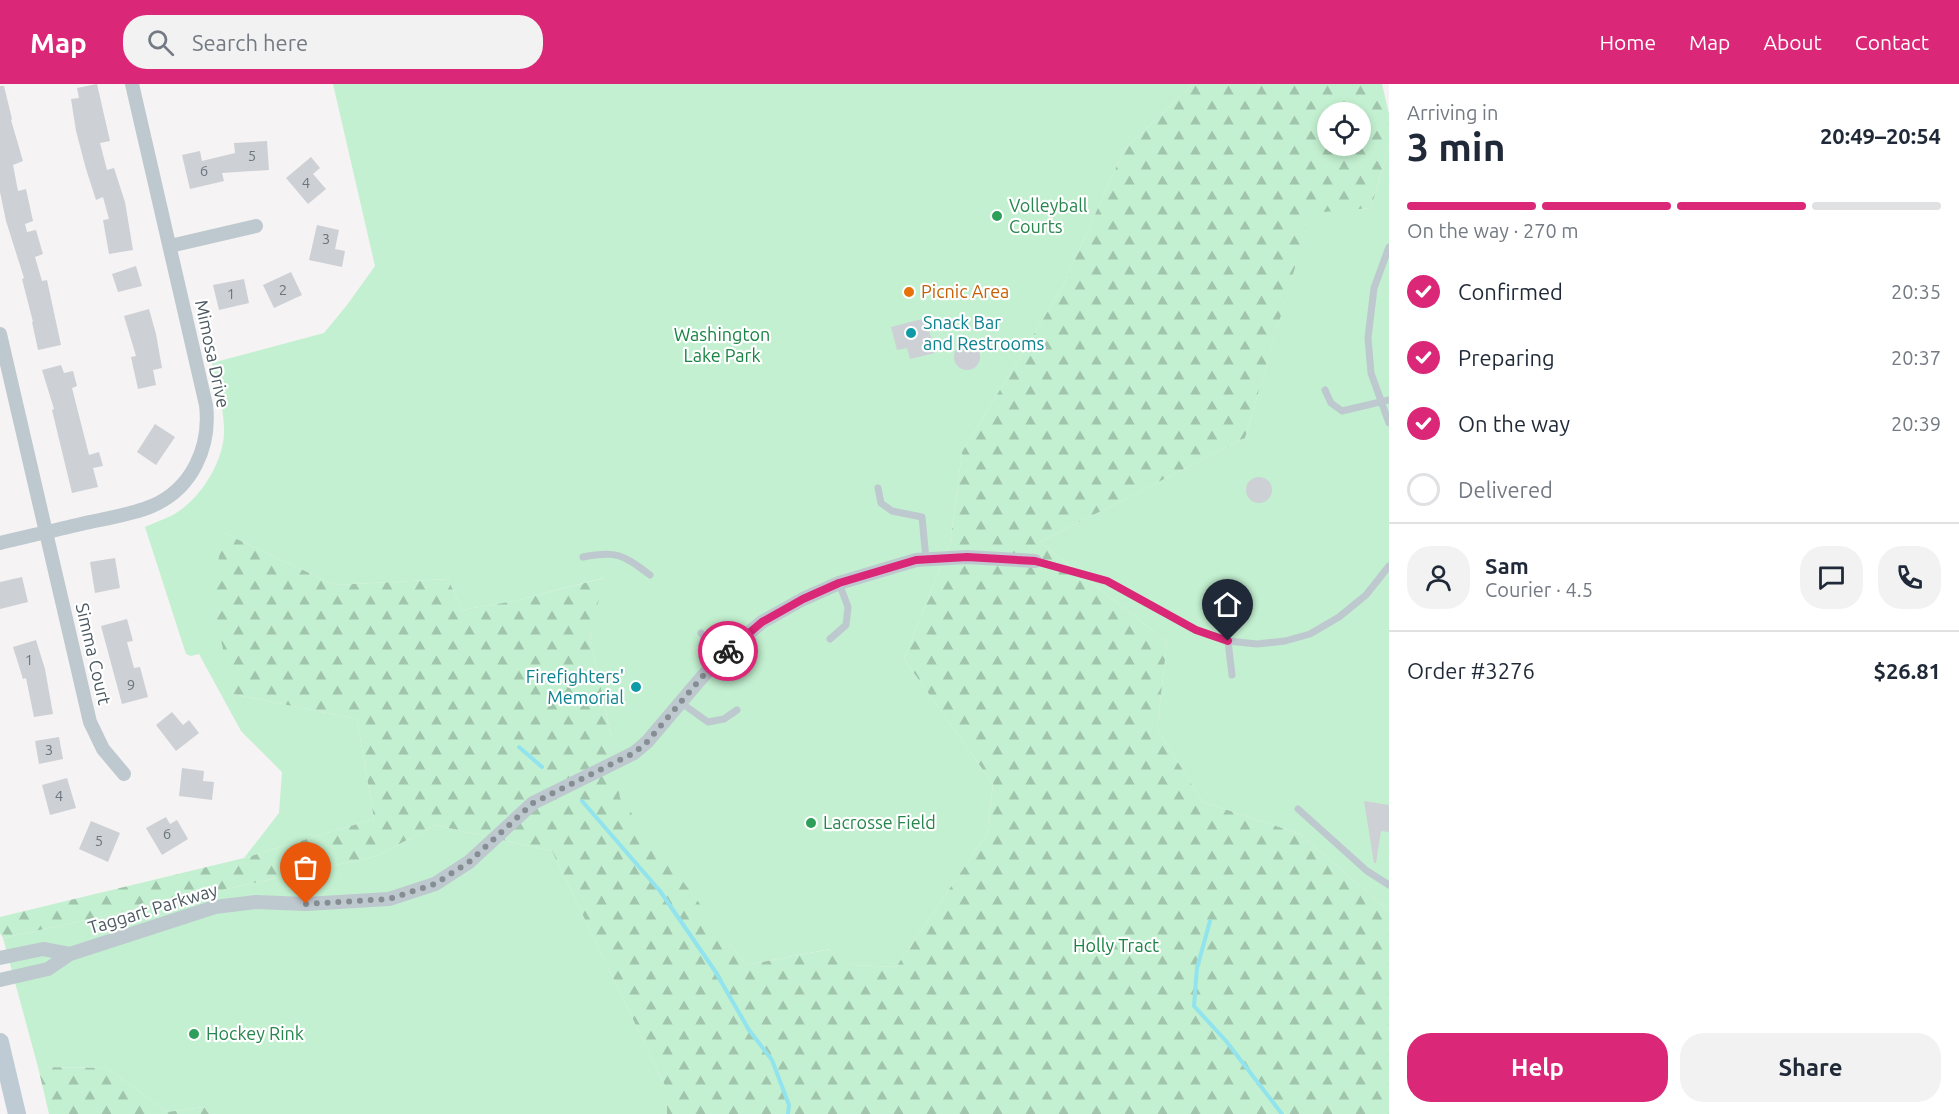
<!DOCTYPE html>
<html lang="en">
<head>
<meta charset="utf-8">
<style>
	:root { --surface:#fff; --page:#f2f2f3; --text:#1f2937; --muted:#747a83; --line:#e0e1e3; --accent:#db2777 }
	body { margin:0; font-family:Ubuntu,sans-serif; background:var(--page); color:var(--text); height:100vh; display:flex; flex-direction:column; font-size:22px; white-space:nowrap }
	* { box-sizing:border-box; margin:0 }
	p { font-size:20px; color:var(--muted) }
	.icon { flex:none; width:33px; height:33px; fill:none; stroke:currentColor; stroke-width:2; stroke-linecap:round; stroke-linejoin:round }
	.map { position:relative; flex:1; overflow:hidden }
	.side { display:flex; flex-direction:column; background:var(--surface); width:570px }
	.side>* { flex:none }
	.fabs { position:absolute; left:1317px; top:18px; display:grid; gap:12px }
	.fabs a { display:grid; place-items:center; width:54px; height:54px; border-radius:50%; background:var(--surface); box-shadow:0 3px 9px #0003; font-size:30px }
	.pin { position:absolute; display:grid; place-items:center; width:51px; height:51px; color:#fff; margin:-62px -26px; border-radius:50% 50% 50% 0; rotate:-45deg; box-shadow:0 0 6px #0007 }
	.pin .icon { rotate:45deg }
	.courier { position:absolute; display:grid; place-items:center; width:60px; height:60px; margin:-30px; border:4px solid #db2777; border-radius:50%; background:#fff; color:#222; box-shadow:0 2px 8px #0007 }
	.summary em { font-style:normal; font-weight:700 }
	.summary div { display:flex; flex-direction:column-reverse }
	.summary { display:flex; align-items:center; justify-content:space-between; height:102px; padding:0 18px }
	h1 { font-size:39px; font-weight:700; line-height:45px }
	.bar { display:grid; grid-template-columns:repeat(4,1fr); gap:9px 6px; align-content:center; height:72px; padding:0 18px }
	.bar i { height:8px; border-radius:4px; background:var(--line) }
	.bar .on { background:var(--accent) }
	.bar p { grid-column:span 4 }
	.line { display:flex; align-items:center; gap:15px; padding:0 18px; border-top:2px solid var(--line) }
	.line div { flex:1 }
	.round { display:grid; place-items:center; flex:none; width:63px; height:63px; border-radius:24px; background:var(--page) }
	ol { padding:0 18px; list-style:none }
	li { display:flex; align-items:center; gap:18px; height:66px }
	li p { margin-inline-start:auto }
	li .icon { padding:6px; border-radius:50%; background:var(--accent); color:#fff; stroke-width:4 }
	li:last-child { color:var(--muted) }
	li i { width:33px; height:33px; border:3px solid var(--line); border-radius:50% }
	.action { display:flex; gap:12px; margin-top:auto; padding:12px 18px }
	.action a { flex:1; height:69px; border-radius:24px; background:var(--accent); color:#fff; font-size:24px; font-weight:700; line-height:69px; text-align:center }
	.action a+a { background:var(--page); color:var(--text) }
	header { display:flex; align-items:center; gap:36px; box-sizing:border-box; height:84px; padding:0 30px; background:var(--accent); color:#fff }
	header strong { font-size:28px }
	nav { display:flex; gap:33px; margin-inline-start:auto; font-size:21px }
	.search { width:420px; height:54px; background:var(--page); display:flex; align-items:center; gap:15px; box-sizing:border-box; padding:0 21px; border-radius:24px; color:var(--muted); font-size:22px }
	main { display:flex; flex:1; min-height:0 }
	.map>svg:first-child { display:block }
</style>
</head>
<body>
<header>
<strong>Map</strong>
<div class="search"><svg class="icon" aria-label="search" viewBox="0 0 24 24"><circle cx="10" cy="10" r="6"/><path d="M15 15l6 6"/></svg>Search here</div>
<nav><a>Home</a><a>Map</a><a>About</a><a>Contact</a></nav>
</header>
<main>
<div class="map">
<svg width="1389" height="1030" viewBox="0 0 1389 1030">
	<defs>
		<pattern id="forest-firs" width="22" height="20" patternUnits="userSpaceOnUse" patternTransform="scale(1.5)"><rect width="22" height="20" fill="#c3f0d0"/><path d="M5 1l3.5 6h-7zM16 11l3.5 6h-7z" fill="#a0c5ac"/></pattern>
	</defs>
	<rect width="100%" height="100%" fill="#f5f3f3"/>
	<path fill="#c3f0d0" d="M333,0H1193L1124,66L1062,204L962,368L950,460L904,575L993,700L987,750L896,883L852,881L830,865L746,881L619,714L610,648L590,552L603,494L515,517L462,526L448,495L335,501L224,449L233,610L357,635L374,735L244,774L279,729L282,688L241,647L199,570L191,572L186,570L145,443C153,439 163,436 171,432C200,417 226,376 224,343C223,321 217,300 212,279L324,249L347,221L375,182Z
		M1389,61V827L1300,750L1203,718L1157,645L1167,558L1040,458L1245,354L1311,128L1371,124Z
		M435,741L552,767L667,1006V1030H209L204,1023L167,1028L107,984L38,983L3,854L377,772Z"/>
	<path fill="url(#forest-firs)" fill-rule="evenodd" d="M1193,0H1382L1389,30V61L1371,124L1311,129L1245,354L1040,458L1167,558L1157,645L1203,718L1300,750L1389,827V1030H667V1006L552,767L435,741L377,772L3,854L0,849V833L244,774L374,735L357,635L233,610L211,511L224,449L335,501L448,495L462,526L515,517L604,494L590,552L610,648L620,714L746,881L831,865L852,881L896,883L987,750L993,700L904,575L950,460L962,368L1062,204L1124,66ZM1328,28H1360V62H1328Z
		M38,983L107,984L167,1028L204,1023L209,1030H49Z"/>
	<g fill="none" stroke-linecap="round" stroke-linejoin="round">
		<path stroke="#91e3ed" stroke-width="4" d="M519,663L542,683
			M582,717L660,807L715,887L749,946L772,976L789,1021L788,1030
			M1210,837L1197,884L1194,922L1226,957L1282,1030"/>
	</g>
	<path fill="#cdd0d5" d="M97,0L110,57L100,59L107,86L114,84L125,118L133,166L109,170L103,136L109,135L103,113L96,116L86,85L76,47L71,15L79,14L77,4Z
		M0,2H4L12,35L11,36L23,77L13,81L18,107L26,105L33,137L25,140L27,148L36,146L43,170L35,173L42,197L47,196L61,261L38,266L32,238H33L22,195L24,194L6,137L0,108Z
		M267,57L269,86L222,89L224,97L190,105L182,71L200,67L202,77L235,69L234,59Z
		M311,73L320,84L313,90L326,105L308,120L286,94Z
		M317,141L339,146L335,165L345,167L342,183L309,176Z
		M136,182L142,202L118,208L112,190Z
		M291,188L302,211L274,224L263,201Z
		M244,195L249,219L219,226L213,201Z
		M149,225L156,250L162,284L153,286L156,301L138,305L131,273L136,272L124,232Z
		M926,234L935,269L910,275L907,264L897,266L891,243Z
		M954 273a13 13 0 1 1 26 0a13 13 0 1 1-26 0Z
		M61,281L64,289L73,287L77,302L72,304L89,371L99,368L103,382L93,384L98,403L72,409L52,326L54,325L42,286Z
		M155,340L175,353L156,381L137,368Z
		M1246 406a13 13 0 1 1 26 0a13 13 0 1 1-26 0Z
		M115,474L120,504L95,509L90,478Z
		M22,493L28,518L0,525V498Z
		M127,535L133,557L127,558L134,584L140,583L148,613L122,620L101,542Z
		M36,556L45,585L53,630L34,633L26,594L23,595L13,563Z
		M172,628L183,641L189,636L199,649L176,667L156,641Z
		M59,653L63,675L39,680L35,657Z
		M182,684L204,687L203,697L214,698L212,716L179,712Z
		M67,694L76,724L50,731L42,701Z
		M1364,717L1389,721V748L1381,747L1376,779H1374Z
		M166,733L170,740L177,736L188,755L162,771L146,744Z
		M91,737L120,749L108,778L79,765Z"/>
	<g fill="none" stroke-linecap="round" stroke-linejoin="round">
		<path stroke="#bec8cf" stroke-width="7" d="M1389,163L1374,204L1368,254L1371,289L1389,339
			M1325,306L1331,319L1342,327L1389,316
			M878,404L881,419L892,427L922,433L926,475
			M583,473C617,466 623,471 650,491
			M1035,477L1108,497L1196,546L1228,557L1257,560L1285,557L1310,550L1339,533L1366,511L1389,482
			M701,549L722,573
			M830,555L846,541L848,523L839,499
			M1228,557L1232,591
			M680,618L708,638L724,635L737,626
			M1298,725L1367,787L1389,801"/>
		<path stroke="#bec8cf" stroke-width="14" d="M170,162L256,142
			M0,250L90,638L103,665L124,690
			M0,459C28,452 57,446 85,439C107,434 131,431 152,422C192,405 211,363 206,321L132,0
			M0,874L43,865L70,870
			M0,896L48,885L70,870L215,823L256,818L306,820L389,815L435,800L469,778L533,719L634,669L647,658L703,592L733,562L762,538L803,515L839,499L916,476L967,473L1035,477"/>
		<path stroke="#bfcbd4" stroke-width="18" d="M0,958L17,1030"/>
	</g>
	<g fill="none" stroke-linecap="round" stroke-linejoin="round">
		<path stroke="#868e93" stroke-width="6" stroke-dasharray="0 10.8" d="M306,820L389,815L435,800L469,778L533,719L634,669L647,658L703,592L728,567"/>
		<path stroke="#db2777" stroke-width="8" d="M728,567L762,538L803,515L839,499L916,476L967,473L1035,477L1107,497L1196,546L1228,557"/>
	</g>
	<g fill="#2e9e5b" stroke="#fff" stroke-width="2">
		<circle cx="997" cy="132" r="6"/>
		<circle cx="811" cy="739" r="6"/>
		<circle cx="194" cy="950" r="6"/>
	</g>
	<circle fill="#e8710a" stroke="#fff" stroke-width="2" cx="909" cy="208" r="6"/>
	<g fill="#0f9aa8" stroke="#fff" stroke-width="2">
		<circle cx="911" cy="249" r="6"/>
		<circle cx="636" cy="603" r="6"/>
	</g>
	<g text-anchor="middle" stroke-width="4.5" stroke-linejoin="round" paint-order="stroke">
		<g font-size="15" fill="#6b767d">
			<text x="252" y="77">5</text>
			<text x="204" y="92">6</text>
			<text x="306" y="104">4</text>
			<text x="326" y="160">3</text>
			<text x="283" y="211">2</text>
			<text x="231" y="215">1</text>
			<text x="29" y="581">1</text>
			<text x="131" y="606">9</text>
			<text x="49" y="671">3</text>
			<text x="59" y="717">4</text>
			<text x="167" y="755">6</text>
			<text x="99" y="762">5</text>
		</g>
		<g font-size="18" fill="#27864d" stroke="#fff" text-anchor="start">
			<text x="1009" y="128">Volleyball<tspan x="1009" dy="21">Courts</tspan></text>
			<text x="823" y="745">Lacrosse Field</text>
			<text x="206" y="956">Hockey Rink</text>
		</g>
		<g font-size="18" fill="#c56008" stroke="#fff" text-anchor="start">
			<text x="921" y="214">Picnic Area</text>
		</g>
		<g font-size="18" fill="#0d838f" stroke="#fff" text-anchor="start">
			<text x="923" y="245">Snack Bar<tspan x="923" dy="21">and Restrooms</tspan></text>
			<text x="624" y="599" text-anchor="end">Firefighters'<tspan x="624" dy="21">Memorial</tspan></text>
		</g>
		<g font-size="18" fill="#188443" stroke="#fff">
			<text x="722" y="257">Washington<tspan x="722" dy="21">Lake Park</tspan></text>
			<text x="1116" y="868">Holly Tract</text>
		</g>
		<g font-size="18" fill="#4a5860" stroke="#fff">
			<text transform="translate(212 270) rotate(78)" y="6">Mimosa Drive</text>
			<text transform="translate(93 570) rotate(77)" y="6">Simma Court</text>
			<text transform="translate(153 825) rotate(-17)" y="6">Taggart Parkway</text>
		</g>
	</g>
</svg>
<div class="fabs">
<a><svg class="icon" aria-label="locate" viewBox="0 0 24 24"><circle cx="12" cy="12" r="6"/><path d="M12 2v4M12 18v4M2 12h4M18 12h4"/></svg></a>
</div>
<div class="pin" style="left:306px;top:820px;background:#ea580c"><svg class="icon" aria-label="bag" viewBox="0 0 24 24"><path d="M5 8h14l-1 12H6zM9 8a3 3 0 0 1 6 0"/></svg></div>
<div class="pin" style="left:1228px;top:557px;background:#1f2937"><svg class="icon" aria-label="home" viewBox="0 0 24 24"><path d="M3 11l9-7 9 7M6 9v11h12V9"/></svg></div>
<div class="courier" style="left:728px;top:567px"><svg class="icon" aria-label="bike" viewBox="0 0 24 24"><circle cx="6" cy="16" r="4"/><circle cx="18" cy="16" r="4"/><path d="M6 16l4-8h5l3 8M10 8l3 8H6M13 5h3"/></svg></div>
</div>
<section class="side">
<div class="summary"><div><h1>3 min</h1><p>Arriving in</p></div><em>20:49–20:54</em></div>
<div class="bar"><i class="on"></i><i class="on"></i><i class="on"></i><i></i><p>On the way · 270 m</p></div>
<ol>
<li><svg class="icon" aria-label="check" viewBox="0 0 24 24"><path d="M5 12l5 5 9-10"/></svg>Confirmed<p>20:35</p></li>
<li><svg class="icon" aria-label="check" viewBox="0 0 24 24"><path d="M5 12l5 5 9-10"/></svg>Preparing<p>20:37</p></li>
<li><svg class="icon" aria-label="check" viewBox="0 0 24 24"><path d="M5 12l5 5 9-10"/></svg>On the way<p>20:39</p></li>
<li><i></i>Delivered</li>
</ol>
<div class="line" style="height:108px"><a class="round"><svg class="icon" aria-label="person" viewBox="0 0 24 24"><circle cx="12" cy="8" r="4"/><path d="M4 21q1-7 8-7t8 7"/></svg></a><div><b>Sam</b><p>Courier · 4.5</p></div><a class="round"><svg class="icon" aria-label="chat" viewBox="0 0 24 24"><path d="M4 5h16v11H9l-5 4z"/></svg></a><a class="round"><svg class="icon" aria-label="phone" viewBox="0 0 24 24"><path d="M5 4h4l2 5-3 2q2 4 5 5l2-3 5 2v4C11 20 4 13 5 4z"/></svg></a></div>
<div class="line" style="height:78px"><div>Order #3276</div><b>$26.81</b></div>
<div class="action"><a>Help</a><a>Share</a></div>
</section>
</main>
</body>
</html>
